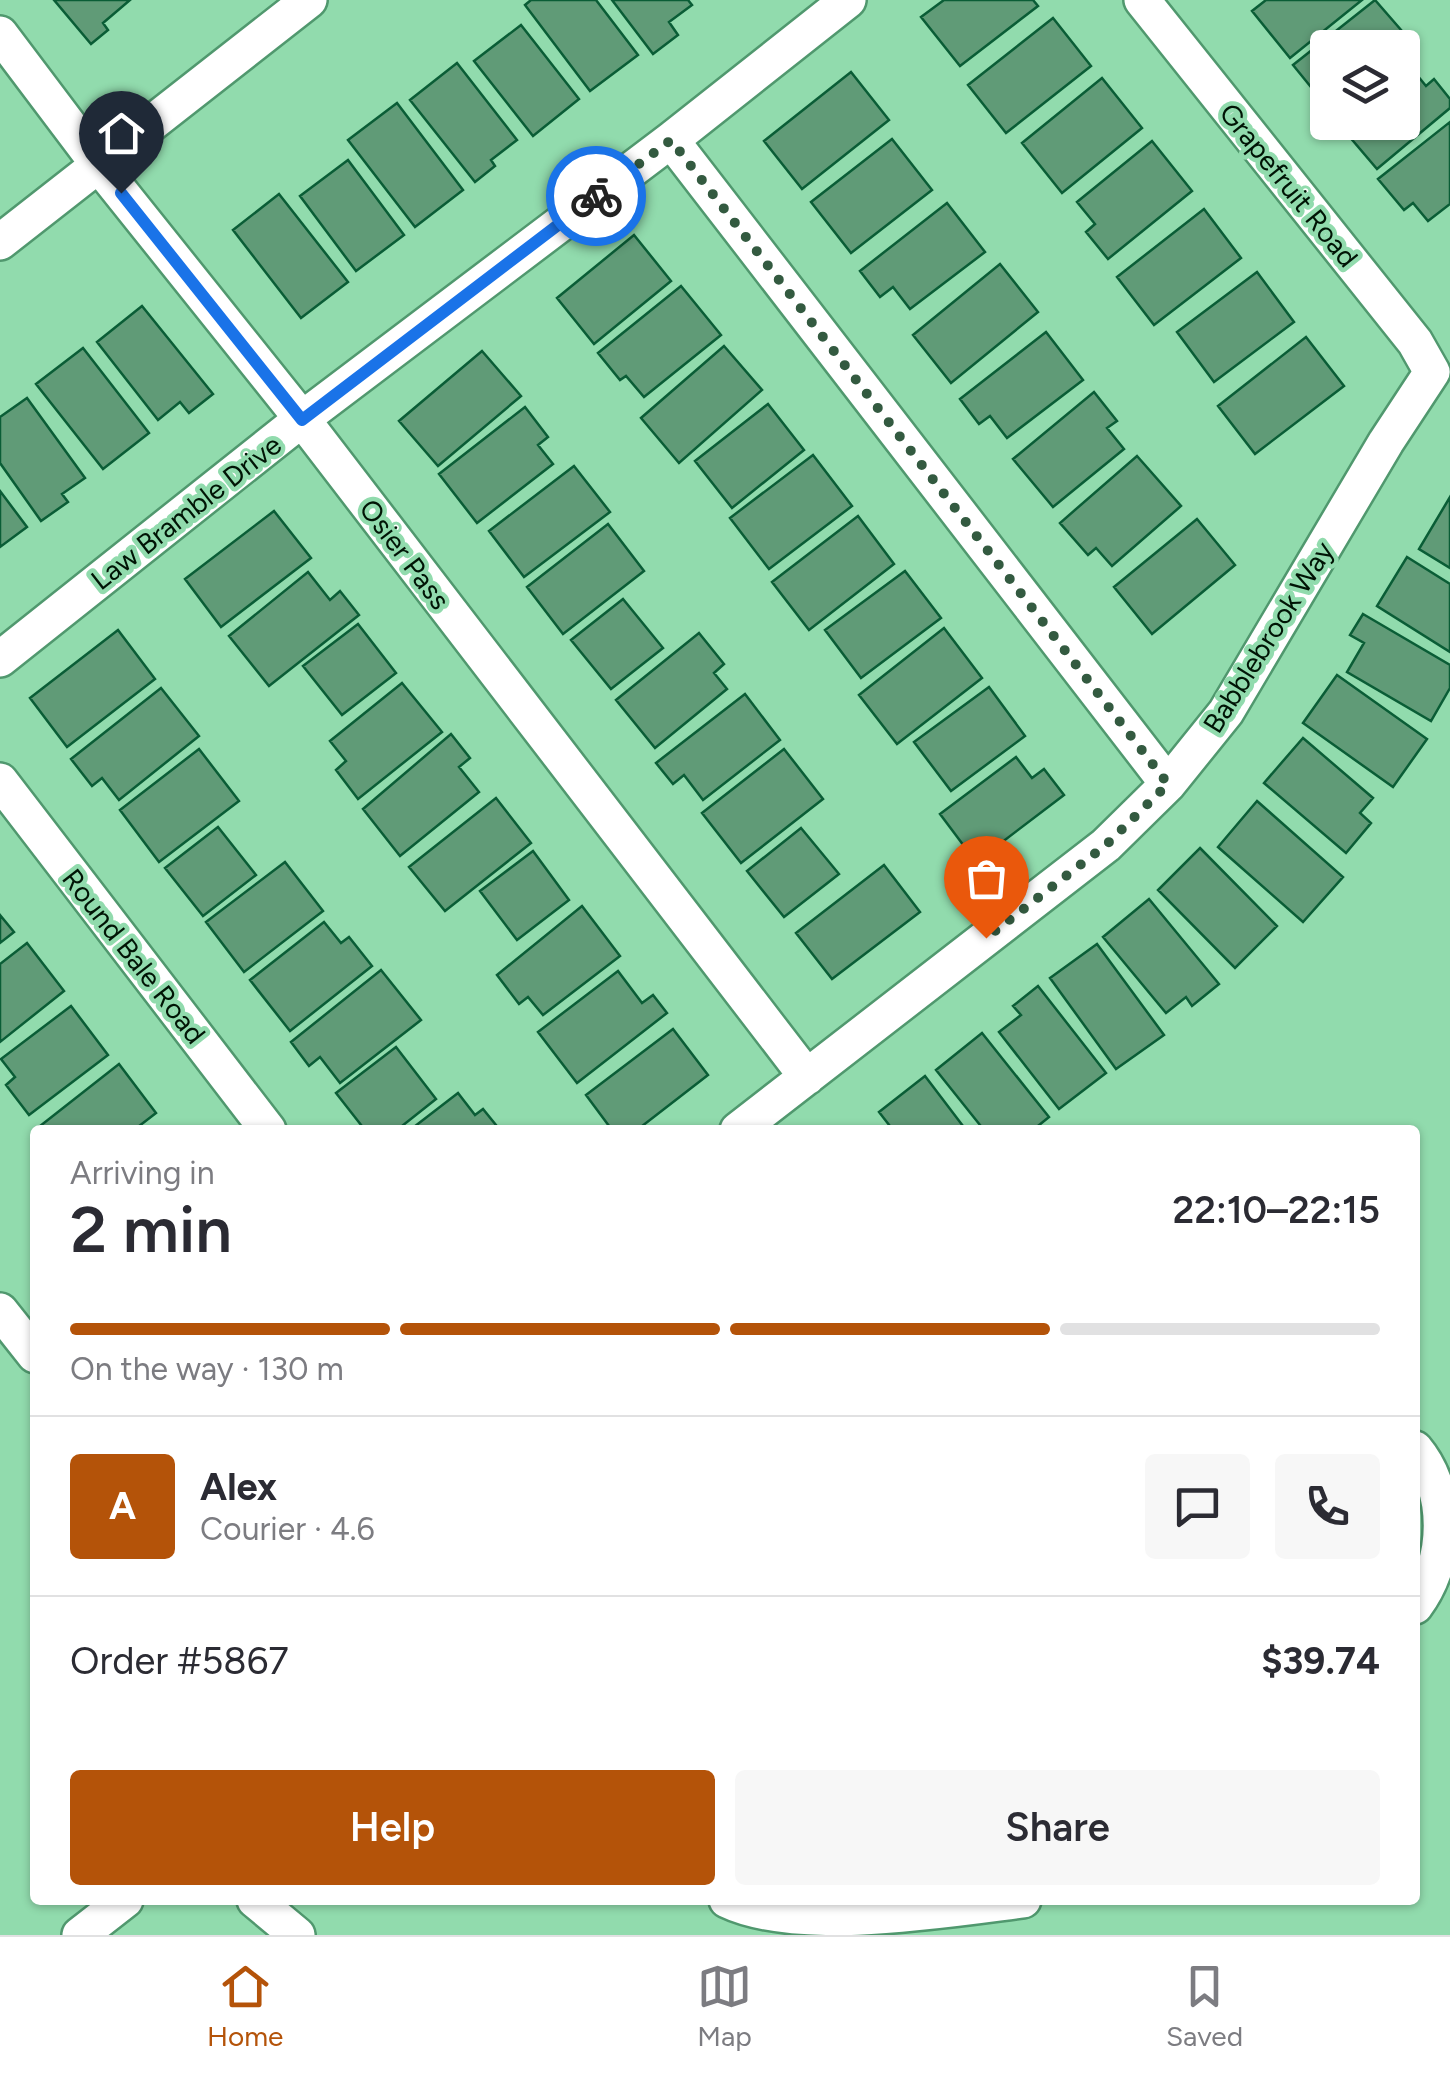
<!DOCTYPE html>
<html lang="en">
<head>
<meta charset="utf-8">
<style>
	:root { --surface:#fff; --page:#f7f7f7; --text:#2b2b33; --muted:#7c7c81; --line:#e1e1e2; --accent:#b45309 }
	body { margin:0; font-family:Figtree,sans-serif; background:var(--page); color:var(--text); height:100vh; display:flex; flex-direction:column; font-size:38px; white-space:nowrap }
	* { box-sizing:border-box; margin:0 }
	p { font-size:32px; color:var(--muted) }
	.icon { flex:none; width:55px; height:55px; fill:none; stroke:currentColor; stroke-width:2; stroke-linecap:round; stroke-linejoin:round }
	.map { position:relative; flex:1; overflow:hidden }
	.side { position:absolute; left:30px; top:1125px; width:1390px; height:780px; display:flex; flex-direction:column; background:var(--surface); border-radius:10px; box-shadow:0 2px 8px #0004 }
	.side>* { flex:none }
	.controls { position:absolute; left:1310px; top:30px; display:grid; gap:20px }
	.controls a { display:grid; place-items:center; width:110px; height:110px; border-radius:10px; background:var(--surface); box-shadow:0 2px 8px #0004; font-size:50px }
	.pin { position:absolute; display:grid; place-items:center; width:85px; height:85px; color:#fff; margin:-102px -42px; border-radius:50% 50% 50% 0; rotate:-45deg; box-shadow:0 0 10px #0007 }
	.pin .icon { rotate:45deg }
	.courier { position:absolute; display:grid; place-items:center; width:100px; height:100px; margin:-50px; border:8px solid #1a73e8; border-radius:50%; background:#fff; color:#222; box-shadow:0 2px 12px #0007 }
	.head em { font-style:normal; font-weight:600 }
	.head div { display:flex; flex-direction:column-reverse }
	.head { display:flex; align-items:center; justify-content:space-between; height:170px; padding:0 40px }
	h1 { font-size:65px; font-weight:600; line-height:75px }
	.bar { display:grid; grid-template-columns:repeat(4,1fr); gap:15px 10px; align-content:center; height:120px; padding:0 40px }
	.bar i { height:12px; border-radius:8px; background:var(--line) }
	.bar .current { background:var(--accent) }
	.bar p { grid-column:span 4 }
	.line { display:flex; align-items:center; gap:25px; padding:0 40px; border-top:2px solid var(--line) }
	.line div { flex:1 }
	.round { display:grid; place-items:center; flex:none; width:105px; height:105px; border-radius:10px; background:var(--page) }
	.cta { display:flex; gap:20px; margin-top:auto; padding:20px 40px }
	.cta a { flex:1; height:115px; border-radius:10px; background:var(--accent); color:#fff; font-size:40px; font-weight:600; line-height:115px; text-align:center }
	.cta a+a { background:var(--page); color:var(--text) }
	.dock { display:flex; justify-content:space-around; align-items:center; height:140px; border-top:2px solid var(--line); background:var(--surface); font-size:28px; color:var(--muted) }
	.dock a { display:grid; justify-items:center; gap:5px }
	.dock .current { color:var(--accent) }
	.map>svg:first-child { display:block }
</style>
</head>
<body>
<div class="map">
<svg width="1450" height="1935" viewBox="0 0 1450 1935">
	<rect width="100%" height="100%" fill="#91dbad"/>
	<path fill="#609b77" stroke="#0a5d36" stroke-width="2.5" d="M54,0H130L103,23L108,30L91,44Z
		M531,0H596L638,55L590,91L525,5Z
		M612,0H688L692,5L669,22L678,35L653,54Z
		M944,0H1033L1038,6L960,66L921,17Z
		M1266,0H1362L1290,58L1252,11Z
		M1375,0L1415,46L1402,56V48H1328V108L1293,65Z
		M1053,18L1091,66L1006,133L968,85Z
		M521,25L579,99L533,136L474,61Z
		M457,63L517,140L491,160L495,166L475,182L410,100Z
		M1408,64L1426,86L1434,79L1450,99V108L1377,169L1337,122H1402V68Z
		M851,72L889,120L802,189L764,141Z
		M1102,78L1142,128L1062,193L1022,143Z
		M397,103L463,190L415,227L348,140Z
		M1450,122V204L1428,221L1413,203L1404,210L1378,179Z
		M892,139L932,190L851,253L811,202Z
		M1152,141L1192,191L1108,259L1086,232L1095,224L1077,202Z
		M348,160L404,235L356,271L300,196Z
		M279,194L348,282L301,318L233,230Z
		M947,203L985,252L910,309L893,287L880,297L860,271Z
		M1204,209L1241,258L1154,325L1117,277Z
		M634,235L671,281L594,344L557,298Z
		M1000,264L1038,312L951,383L913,335Z
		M1257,272L1294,322L1214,382L1177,332Z
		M681,286L721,335L644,397L626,376L620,380L598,353Z
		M142,306L213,394L189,413L180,402L158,420L97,342Z
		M1046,332L1083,380L1007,438L990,416L979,424L960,399Z
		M1306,337L1344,386L1255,454L1218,406Z
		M724,346L762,390L679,463L641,418Z
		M83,348L149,433L103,469L36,384Z
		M482,351L521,396L438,466L399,421Z
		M1094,392L1117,421L1107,428L1124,449L1053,507L1013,459Z
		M27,398L85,478L62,494L68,502L41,521L0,463V417Z
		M768,404L804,450L732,508L695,461Z
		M525,407L548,437L538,445L553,464L477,523L439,474Z
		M813,455L852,506L769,569L730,518Z
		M1137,456L1181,506L1112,566L1096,548L1088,555L1060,523Z
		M574,466L610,512L524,577L489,531Z
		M0,491L27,527L0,547Z
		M1450,497V568L1419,549Z
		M274,511L311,558L221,627L185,579Z
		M858,516L894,564L809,630L772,582Z
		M1197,519L1235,565L1152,634L1114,587Z
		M608,524L644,571L563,634L527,587Z
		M1407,557L1450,584V652L1377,606Z
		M905,571L941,618L861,678L825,630Z
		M308,572L330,600L340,591L359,615L269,686L229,636Z
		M623,599L663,648L611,689L571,640Z
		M1363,614L1450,665V688L1431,721L1347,672L1364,643L1350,635Z
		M358,624L396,673L342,715L303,666Z
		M944,628L982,678L897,744L859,695Z
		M118,630L155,679L67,747L30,698Z
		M699,633L724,664L714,673L727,689L655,748L616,700Z
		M1337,675L1427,739L1393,787L1303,723Z
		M402,683L442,732L358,799L336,770L346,761L330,741Z
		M989,687L1025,736L951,791L914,742Z
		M161,688L199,736L119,800L102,778L92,786L71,759Z
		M745,694L780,740L703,800L684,775L673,784L656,763Z
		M451,734L470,758L459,767L479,792L400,856L363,809Z
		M1303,738L1373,798L1360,813L1371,823L1346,853L1264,783Z
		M199,749L239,801L159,862L120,810Z
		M784,749L823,799L741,863L702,813Z
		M1016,757L1032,778L1044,769L1064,795L976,862L940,814Z
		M496,798L531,843L445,911L409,867Z
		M1257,801L1343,877L1303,922L1218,847Z
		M218,827L256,875L203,916L165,868Z
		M801,828L839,874L784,917L747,871Z
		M1200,848L1277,926L1235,968L1158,890Z
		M533,851L569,900L517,940L480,891Z
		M285,862L323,911L244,972L206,922Z
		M884,865L920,912L832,979L796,933Z
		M1149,899L1219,984L1192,1006L1186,997L1166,1013L1103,937Z
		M582,906L620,956L543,1015L528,997L519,1004L497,975Z
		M0,915L14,932L0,943Z
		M324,922L341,943L349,937L372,966L290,1031L250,980Z
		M27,943L64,991L0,1042V964Z
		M1097,944L1164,1035L1116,1069L1050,978Z
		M381,970L421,1020L340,1083L320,1057L309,1066L291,1042Z
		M618,971L642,1003L653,995L667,1013L577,1083L538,1032Z
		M1038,986L1106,1073L1059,1109L999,1032L1021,1015L1013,1006Z
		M71,1006L108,1055L29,1115L6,1085L15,1077L1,1059Z
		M673,1029L708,1075L637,1130H612L586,1095Z
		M982,1033L1049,1117L1033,1130H984L936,1070Z
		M396,1047L436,1099L397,1130H365L336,1093Z
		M119,1064L156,1113L134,1130H35Z
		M925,1076L966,1130H893L879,1112Z
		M458,1093L475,1115L483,1109L500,1130H410Z"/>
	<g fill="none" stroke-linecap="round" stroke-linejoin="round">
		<defs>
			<path id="minor" d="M0,34L98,164L302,419L807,1077
				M671,140L1168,784
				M0,242L309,0
				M0,659L302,419L671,140L848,0
				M0,781L268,1130
				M738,1130L1106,845L1168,784L1226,712L1386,442L1432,372L1415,342L1142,0
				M0,1311L35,1355
				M1415,1449C1450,1491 1450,1559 1415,1606
				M255,1900L297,1935
				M727,1900C798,1934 945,1910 1023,1900
				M80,1935L125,1900"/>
		</defs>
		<use href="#minor" stroke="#50986e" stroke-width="40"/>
		<use href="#minor" stroke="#fff" stroke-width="35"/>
	</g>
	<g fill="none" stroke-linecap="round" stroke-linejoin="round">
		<path stroke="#335a40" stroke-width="10" stroke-dasharray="0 18" d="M596,196L671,140L1168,784L1106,845L986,938"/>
		<path stroke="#1a73e8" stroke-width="12" d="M121,193L302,420L596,196"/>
	</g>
	<g text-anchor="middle" stroke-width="9" stroke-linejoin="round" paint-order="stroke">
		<g font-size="28" fill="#001405" stroke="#91dbad">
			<text transform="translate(1289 185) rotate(51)" y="10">Grapefruit Road</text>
			<text transform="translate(186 512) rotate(-38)" y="10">Law Bramble Drive</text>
			<text transform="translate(405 554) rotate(53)" y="10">Osier Pass</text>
			<text transform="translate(1268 637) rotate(-58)" y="10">Babblebrook Way</text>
			<text transform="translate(134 956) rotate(52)" y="10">Round Bale Road</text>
		</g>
	</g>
</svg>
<div class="controls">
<a><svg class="icon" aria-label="layers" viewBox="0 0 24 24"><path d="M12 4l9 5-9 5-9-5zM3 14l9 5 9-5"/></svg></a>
</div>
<div class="pin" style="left:986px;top:938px;background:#ea580c"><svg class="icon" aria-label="bag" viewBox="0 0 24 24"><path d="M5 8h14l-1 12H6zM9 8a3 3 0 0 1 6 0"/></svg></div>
<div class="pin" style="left:121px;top:193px;background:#1f2937"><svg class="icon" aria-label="home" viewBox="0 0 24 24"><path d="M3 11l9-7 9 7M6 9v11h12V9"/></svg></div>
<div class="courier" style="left:596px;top:196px"><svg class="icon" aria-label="bike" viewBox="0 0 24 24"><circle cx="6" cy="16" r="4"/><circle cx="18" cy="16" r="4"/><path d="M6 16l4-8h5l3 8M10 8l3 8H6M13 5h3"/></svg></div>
<section class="side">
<div class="head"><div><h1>2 min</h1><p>Arriving in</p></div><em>22:10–22:15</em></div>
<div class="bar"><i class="current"></i><i class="current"></i><i class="current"></i><i></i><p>On the way · 130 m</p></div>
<div class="line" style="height:180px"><b class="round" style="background:var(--accent);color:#fff">A</b><div><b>Alex</b><p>Courier · 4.6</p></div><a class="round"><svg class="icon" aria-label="chat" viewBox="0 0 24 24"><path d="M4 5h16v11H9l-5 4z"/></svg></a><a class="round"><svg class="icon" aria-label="phone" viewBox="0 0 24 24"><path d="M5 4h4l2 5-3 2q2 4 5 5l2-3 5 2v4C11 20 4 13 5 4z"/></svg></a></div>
<div class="line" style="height:130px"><div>Order #5867</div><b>$39.74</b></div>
<div class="cta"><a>Help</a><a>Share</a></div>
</section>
</div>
<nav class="dock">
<a class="current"><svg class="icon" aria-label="home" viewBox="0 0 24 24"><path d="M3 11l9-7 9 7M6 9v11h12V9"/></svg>Home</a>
<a><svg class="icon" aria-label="map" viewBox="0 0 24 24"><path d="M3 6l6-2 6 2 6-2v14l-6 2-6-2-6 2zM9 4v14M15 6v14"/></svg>Map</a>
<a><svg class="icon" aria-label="saved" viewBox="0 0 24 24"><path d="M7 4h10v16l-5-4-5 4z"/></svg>Saved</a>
</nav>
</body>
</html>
